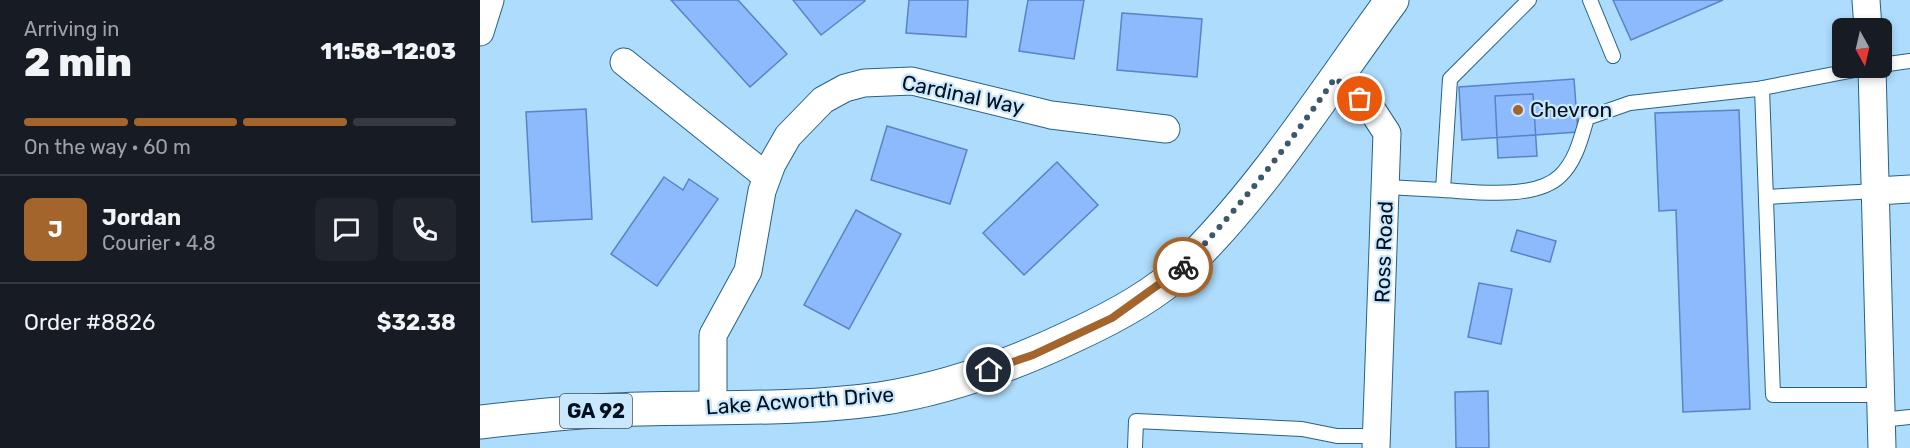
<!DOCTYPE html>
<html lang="en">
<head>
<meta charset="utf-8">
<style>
	:root { --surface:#171b24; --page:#20242c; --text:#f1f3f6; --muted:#9ea1a6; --line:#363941; --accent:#a4652d }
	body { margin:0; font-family:Rubik,sans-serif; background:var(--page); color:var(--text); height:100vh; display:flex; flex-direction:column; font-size:22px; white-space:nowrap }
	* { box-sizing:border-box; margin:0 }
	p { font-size:20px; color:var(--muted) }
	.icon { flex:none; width:33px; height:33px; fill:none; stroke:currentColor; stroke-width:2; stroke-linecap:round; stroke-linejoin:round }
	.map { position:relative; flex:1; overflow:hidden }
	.sheet { display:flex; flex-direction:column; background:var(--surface); width:480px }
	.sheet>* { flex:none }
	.needle { width:39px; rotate:172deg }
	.controls { position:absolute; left:1352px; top:18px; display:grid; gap:12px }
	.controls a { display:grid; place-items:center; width:60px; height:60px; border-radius:9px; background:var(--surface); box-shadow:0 3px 9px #0003; font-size:30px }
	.pin { position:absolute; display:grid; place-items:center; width:51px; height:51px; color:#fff; margin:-26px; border:3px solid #fff; border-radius:50%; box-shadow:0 2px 6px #0007 }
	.courier { position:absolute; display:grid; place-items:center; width:60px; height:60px; margin:-30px; border:4px solid #a4652d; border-radius:50%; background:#fff; color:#222; box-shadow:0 2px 8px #0007 }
	.overview em { font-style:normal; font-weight:800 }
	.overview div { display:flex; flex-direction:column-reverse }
	.overview { display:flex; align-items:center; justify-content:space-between; height:102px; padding:0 24px }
	h1 { font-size:39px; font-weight:800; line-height:45px }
	.bar { display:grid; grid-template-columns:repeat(4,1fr); gap:9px 6px; align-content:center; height:72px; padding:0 24px }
	.bar i { height:8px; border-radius:4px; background:var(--line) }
	.bar .active { background:var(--accent) }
	.bar p { grid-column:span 4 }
	.line { display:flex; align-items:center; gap:15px; padding:0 24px; border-top:2px solid var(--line) }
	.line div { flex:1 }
	.round { display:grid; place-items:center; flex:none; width:63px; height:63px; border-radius:9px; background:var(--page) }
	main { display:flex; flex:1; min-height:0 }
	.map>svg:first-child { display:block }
</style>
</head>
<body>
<main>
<section class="sheet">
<div class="overview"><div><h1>2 min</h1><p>Arriving in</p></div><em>11:58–12:03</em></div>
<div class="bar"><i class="active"></i><i class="active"></i><i class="active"></i><i></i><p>On the way · 60 m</p></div>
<div class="line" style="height:108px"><b class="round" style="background:var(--accent);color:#fff">J</b><div><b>Jordan</b><p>Courier · 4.8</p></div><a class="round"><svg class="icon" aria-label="chat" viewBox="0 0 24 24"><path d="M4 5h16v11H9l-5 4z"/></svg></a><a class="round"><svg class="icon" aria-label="phone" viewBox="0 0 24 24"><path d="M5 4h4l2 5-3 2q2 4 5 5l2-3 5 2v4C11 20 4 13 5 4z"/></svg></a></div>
<div class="line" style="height:78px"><div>Order #8826</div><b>$32.38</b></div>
</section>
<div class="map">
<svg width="1430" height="448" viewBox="0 0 1430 448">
	<rect width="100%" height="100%" fill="#aedcfc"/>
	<path fill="#8db9fd" stroke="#5983c4" stroke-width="1.5" d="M191,0H258L307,54L270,87Z
		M313,0H384L385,1L341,35Z
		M429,0H488L486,37L426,33Z
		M548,0H604L594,59L539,51Z
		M1133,0H1243L1151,40Z
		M642,13L722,19L717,77L637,70Z
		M1094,79L1098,132L982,140L979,87Z
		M1053,94L1057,156L1018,158L1015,96Z
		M106,109L112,219L52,222L46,112Z
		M1259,110L1270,409L1203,412L1196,210L1179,211L1175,113Z
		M407,126L487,150L470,204L391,180Z
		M577,162L618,205L544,275L503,233Z
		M184,177L203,190L209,179L238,199L177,286L131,254Z
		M376,210L421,234L369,329L324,305Z
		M1037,230L1076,241L1070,262L1031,251Z
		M999,283L1032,289L1021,344L988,337Z
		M1008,391L1009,448H976L975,392Z"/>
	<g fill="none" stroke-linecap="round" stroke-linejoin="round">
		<defs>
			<path id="lane" d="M1110,0L1133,56
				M1401,65L1430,61
				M1282,88L1293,395H1400
				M906,187L963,190L970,79L1049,0
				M963,190C996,192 1055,200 1080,176C1096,161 1101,138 1107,118L1150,103L1277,89L1385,68
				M1286,197L1397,191
				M1401,420L1430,417
				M655,448L656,421L822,429L857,436H896"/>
			<path id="street" d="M1386,0L1388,28
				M0,32L10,0
				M144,62L287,177
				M1392,68L1402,448
				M855,78L892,110L907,133L896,448
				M1397,191L1430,189
				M233,409V335L268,271L282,191L292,164L308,136L343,100L365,88L384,83L432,81L571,115L686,129"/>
			<path id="primary" d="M0,422C45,417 90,412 134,410C222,406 311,411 399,399C466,389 532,365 593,336C628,320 675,295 703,268C784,189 845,91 912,0"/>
		</defs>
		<use href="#lane" stroke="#246388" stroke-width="16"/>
		<use href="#street" stroke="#246388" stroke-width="29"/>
		<use href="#primary" stroke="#246388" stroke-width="35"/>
		<use href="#lane" stroke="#fff" stroke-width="14"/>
		<use href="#street" stroke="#fff" stroke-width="27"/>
		<use href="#primary" stroke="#fff" stroke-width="33"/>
	</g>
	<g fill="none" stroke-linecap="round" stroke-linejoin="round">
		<path stroke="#3d576b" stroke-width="6" stroke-dasharray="0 10.8" d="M703,267C759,208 809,145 855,78L880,99"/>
		<path stroke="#a4652d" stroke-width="8" d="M509,370L553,355L632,318L703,267"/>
	</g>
	<circle fill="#a4652d" stroke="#c9e7fd" stroke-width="2" cx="1038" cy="110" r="6"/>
	<g text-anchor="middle" stroke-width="4.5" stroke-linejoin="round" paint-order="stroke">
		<rect fill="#c9e7fd" stroke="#3c5060" stroke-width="1.5" x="80" y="394" width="72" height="34" rx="4.5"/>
		<g font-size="20" font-weight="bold" fill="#000f1d">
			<text x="116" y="418">GA 92</text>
		</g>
		<g font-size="21" fill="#000f1d" stroke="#c9e7fd">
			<text transform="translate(483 95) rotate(12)" y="7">Cardinal Way</text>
			<text transform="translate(904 252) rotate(-88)" y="7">Ross Road</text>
			<text transform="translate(320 401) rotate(-4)" y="7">Lake Acworth Drive</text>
		</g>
		<g font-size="21" fill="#000f1d" stroke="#c9e7fd" text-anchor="start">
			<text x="1050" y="117">Chevron</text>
		</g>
	</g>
</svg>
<div class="controls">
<a><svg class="needle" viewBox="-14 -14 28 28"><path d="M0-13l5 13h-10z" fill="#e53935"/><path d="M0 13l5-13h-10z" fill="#9ea1a6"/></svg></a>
</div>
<div class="pin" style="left:880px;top:99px;background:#ea580c"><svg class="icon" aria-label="bag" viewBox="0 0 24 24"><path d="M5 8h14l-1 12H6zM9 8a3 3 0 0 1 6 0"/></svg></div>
<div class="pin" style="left:509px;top:370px;background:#1f2937"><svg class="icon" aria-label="home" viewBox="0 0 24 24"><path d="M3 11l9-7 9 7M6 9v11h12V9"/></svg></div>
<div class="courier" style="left:703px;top:267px"><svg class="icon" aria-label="bike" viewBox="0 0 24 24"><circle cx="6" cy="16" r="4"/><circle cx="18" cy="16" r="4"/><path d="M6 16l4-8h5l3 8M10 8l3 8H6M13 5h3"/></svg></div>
</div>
</main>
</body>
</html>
